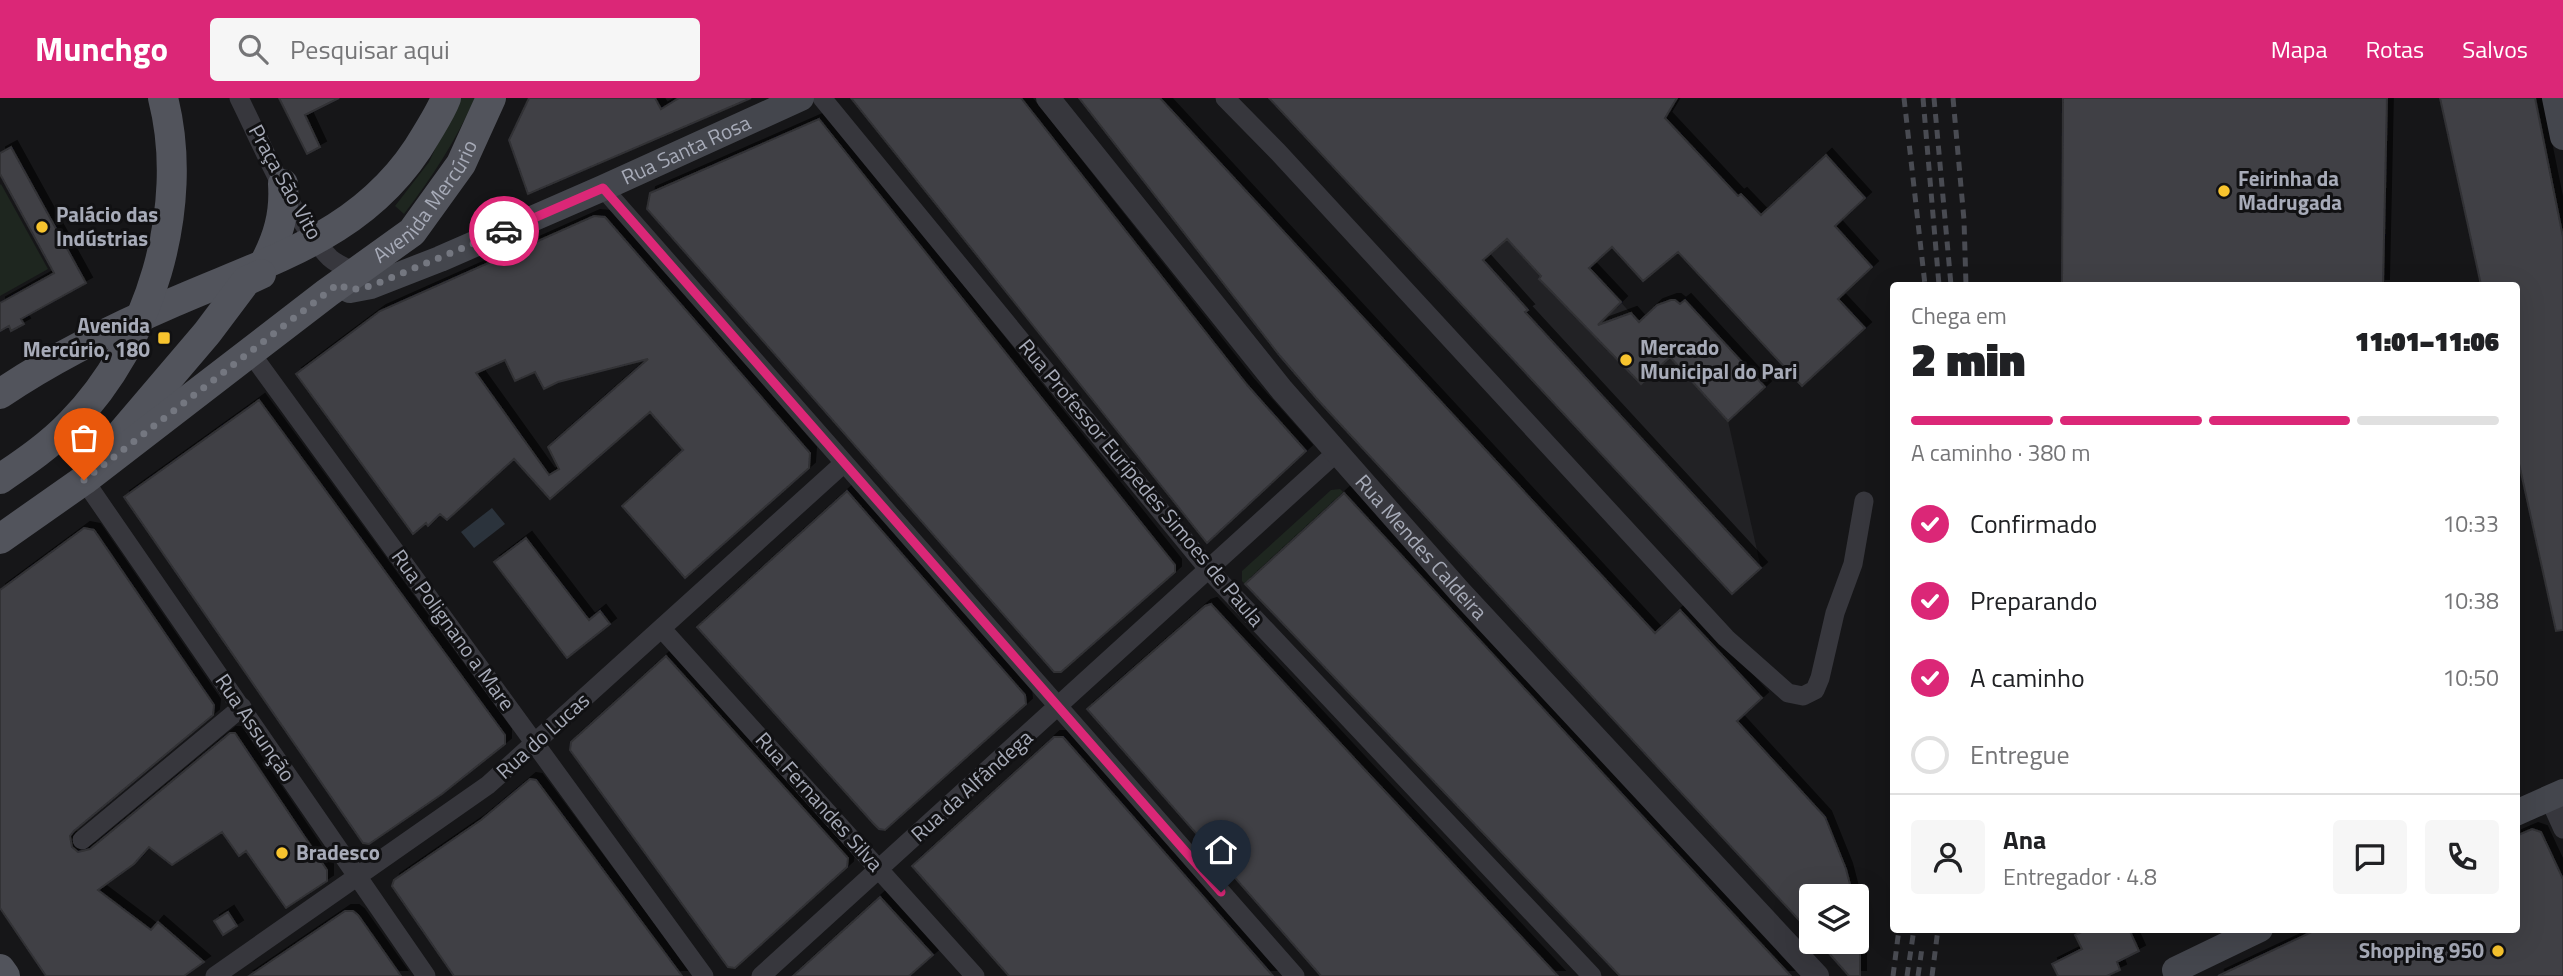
<!DOCTYPE html>
<html lang="pt">
<head>
<meta charset="utf-8">
<style>
	:root { --surface:#fff; --page:#f6f6f6; --text:#202124; --muted:#757577; --line:#e0e0e0; --accent:#db2777 }
	body { margin:0; font-family:"Titillium Web",sans-serif; background:var(--page); color:var(--text); height:100vh; display:flex; flex-direction:column; font-size:26px; white-space:nowrap }
	* { box-sizing:border-box; margin:0 }
	p { font-size:23px; color:var(--muted) }
	.icon { flex:none; width:38px; height:38px; fill:none; stroke:currentColor; stroke-width:2; stroke-linecap:round; stroke-linejoin:round }
	.map { position:relative; flex:1; overflow:hidden }
	.side { position:absolute; left:1890px; top:184px; width:630px; height:651px; display:flex; flex-direction:column; background:var(--surface); border-radius:7px; box-shadow:0 7px 28px #0002 }
	.side>* { flex:none }
	.controls { position:absolute; left:1799px; top:786px; display:grid; gap:14px }
	.controls a { display:grid; place-items:center; width:70px; height:70px; border-radius:7px; background:var(--surface); box-shadow:0 7px 28px #0002; font-size:35px }
	.pin { position:absolute; display:grid; place-items:center; width:60px; height:60px; color:#fff; margin:-72px -30px; border-radius:50% 50% 50% 0; rotate:-45deg; box-shadow:0 0 7px #0007 }
	.pin .icon { rotate:45deg }
	.courier { position:absolute; display:grid; place-items:center; width:70px; height:70px; margin:-35px; border:5px solid #db2777; border-radius:50%; background:#fff; color:#222; box-shadow:0 2px 9px #0007 }
	.overview em { font-style:normal; font-weight:800 }
	.overview div { display:flex; flex-direction:column-reverse }
	.overview { display:flex; align-items:center; justify-content:space-between; height:119px; padding:0 21px }
	h1 { font-size:46px; font-weight:800; line-height:52px }
	.bar { display:grid; grid-template-columns:repeat(4,1fr); gap:10px 7px; align-content:center; height:84px; padding:0 21px }
	.bar i { height:9px; border-radius:5px; background:var(--line) }
	.bar .active { background:var(--accent) }
	.bar p { grid-column:span 4 }
	.line { display:flex; align-items:center; gap:18px; padding:0 21px; border-top:2px solid var(--line) }
	.line div { flex:1 }
	.round { display:grid; place-items:center; flex:none; width:74px; height:74px; border-radius:7px; background:var(--page) }
	ol { padding:0 21px; list-style:none }
	li { display:flex; align-items:center; gap:21px; height:77px }
	li p { margin-inline-start:auto }
	li .icon { padding:7px; border-radius:50%; background:var(--accent); color:#fff; stroke-width:4 }
	li:last-child { color:var(--muted) }
	li i { width:38px; height:38px; border:4px solid var(--line); border-radius:50% }
	header { display:flex; align-items:center; gap:42px; box-sizing:border-box; height:98px; padding:0 35px; background:var(--accent); color:#fff }
	header strong { font-size:33px }
	nav { display:flex; gap:38px; margin-inline-start:auto; font-size:24px }
	.search { width:490px; height:63px; background:var(--page); display:flex; align-items:center; gap:18px; box-sizing:border-box; padding:0 24px; border-radius:7px; color:var(--muted); font-size:26px }
	.map>svg:first-child { display:block }
</style>
</head>
<body>
<header>
<strong>Munchgo</strong>
<div class="search"><svg class="icon" aria-label="search" viewBox="0 0 24 24"><circle cx="10" cy="10" r="6"/><path d="M15 15l6 6"/></svg>Pesquisar aqui</div>
<nav><a>Mapa</a><a>Rotas</a><a>Salvos</a></nav>
</header>
<div class="map">
<svg width="2563" height="878" viewBox="0 0 2563 878">
	<defs>
		<filter id="shadow"><feDropShadow dx="6" dy="-6" stdDeviation="0" flood-color="#0009"/></filter>
	</defs>
	<rect width="100%" height="100%" fill="#161618"/>
	<path fill="#222225" d="M1269,0H1441L1648,235L1680,206L1765,289L1728,323L1761,470L1732,496Z"/>
	<path fill="#1e261f" d="M459,0H475C455,44 433,78 404,116L395,108L429,64Z
		M1,86L48,171L0,198V87Z
		M1340,391L1344,395L1245,486L1242,483V473L1331,392Z"/>
	<path fill="#2b333c" d="M492,410L505,426L474,450L461,434Z"/>
	<path fill="#404045" stroke="#303034" stroke-width="2" fill-rule="evenodd" filter="url(#shadow)" d="M279,0H339L305,17L320,49L307,56Z
		M529,0H655L661,11L679,0H751L528,96L509,42Z
		M851,0H1021L1248,288L1306,353L1207,445Z
		M1079,0H1160L1655,535L1680,512L1762,600L1737,623L1825,719L1846,771L1853,798H1811V835L1317,301L1280,258Z
		M1269,0H1677L1665,20L1738,98L1741,96L1761,117L1826,57L1865,100L1835,128L1872,169L1838,201L1865,230L1802,288L1678,154L1643,183L1612,149L1589,170L1621,204L1598,227L1631,215L1639,224L1657,207L1671,202H1675L1680,206L1685,202L1765,289L1728,323L1670,259L1641,286L1549,191L1539,181L1541,178L1507,141L1483,162L1528,212L1525,214L1761,470L1732,496Z
		M2063,0H2387L2383,187H2077V185H2062Z
		M2440,0H2535L2563,139V532L2556,533L2516,352V187H2481Z
		M819,21L1175,467V474L1061,574H1054L647,111L650,95Z
		M11,49L86,185L21,221L24,226L11,233L9,228L0,233V205L54,175L0,76V55Z
		M594,118L605,119L810,355L809,370L685,480L622,408L683,352L650,314L550,401L514,361L447,422L440,416L428,428L426,425L413,436L296,276L380,213ZM648,261L548,349L559,371L549,377L476,275L505,262L515,283L535,274L544,291L558,284Z
		M259,302L505,637V646L442,696L369,746L363,745L124,399Z
		M847,393L1025,597L1026,606L885,732L879,731L873,725L697,529Z
		M1344,395L1645,721L1791,878H1620L1245,486Z
		M84,430L94,432L214,607L213,617L74,733L70,738L72,749L78,754L90,751L230,635H235L327,772V783L286,810L246,753L239,758L222,734L172,767L149,749L134,766L98,792L151,832L158,824L204,864L184,878H46L0,810V492Z
		M526,440L589,522L600,513L610,526L567,560L494,464Z
		M1211,506L1366,673L1558,878H1321L1087,611L1205,508Z
		M666,558L848,760L847,769L735,870L728,869L570,652L571,644Z
		M1054,639H1063L1273,878H1009L912,768Z
		M530,681L536,682L682,878H454L392,788L394,782L481,722Z
		M2532,731L2541,734L2563,781V878H2218L2318,831H2516V738Z
		M880,799L933,857L909,878H793Z
		M345,813H353L358,817L401,878H249Z
		M228,814L237,828L223,837L214,823Z
		M2088,831H2129L2139,853L2117,864L2120,872L2107,878H2058L2052,866L2082,851L2075,837Z
		M1819,844H1860V878H1849Z"/>
	<g fill="none" stroke-linecap="round" stroke-linejoin="round">
		<path stroke="#37373d" stroke-width="19" d="M239,0C263,48 293,123 330,160C340,169 353,171 362,180
			M822,0L1209,472L1592,878
			M1225,0L1278,54L1726,540L1788,595L1803,598L1815,592L1820,580L1835,515L1853,466L1864,403
			M603,90L1295,878
			M250,254L704,878
			M84,382L426,878
			M662,531L975,878
			M2549,700L2563,731
			M82,742L242,609
			M215,878L488,687L844,365
			M761,878L1337,354"/>
		<path stroke="#37373d" stroke-width="24" id="s1" d="M1048,0L1282,292L1459,493L1817,878"/>
		<g stroke="#44464d" stroke-width="26">
			<path d="M2555,0L2563,39"/>
			<path id="s2" d="M338,186L350,192L371,188L440,161L603,90L801,0"/>
			<path d="M2516,715L2563,694"/>
			<path d="M2177,878L2175,872L2260,831"/>
		</g>
		<g stroke="#52545c" stroke-width="30">
			<path d="M264,166C278,140 285,116 283,86"/>
			<path d="M0,296C54,259 114,230 174,204C272,161 369,136 426,37C433,25 441,13 446,0"/>
			<path d="M115,343L207,235L246,183L261,176"/>
			<path id="s3" d="M0,441L84,382L327,195L412,134L461,66L491,0"/>
			<path d="M0,871L5,878"/>
		</g>
		<path stroke="#494b52" stroke-width="5" stroke-dasharray="9 7" stroke-linecap="butt" d="M1904,0L1925,187
			M1923,0L1939,187
			M1934,0L1951,187
			M1953,0L1964,122L1966,187
			M1893,878L1899,831
			M1907,878L1914,831
			M1918,878L1922,850
			M1932,878L1938,831"/>
		<path stroke="#52545c" stroke-width="30" d="M0,381C25,364 50,347 71,325C150,245 191,109 163,0"/>
	</g>
	<g fill="none" stroke-linecap="round" stroke-linejoin="round">
		<path stroke="#747780" stroke-width="7" stroke-dasharray="0 12.6" d="M84,382L338,186L350,192L371,188L504,133"/>
		<path stroke="#db2777" stroke-width="9" d="M504,133L603,90L1221,794"/>
	</g>
	<g fill="#f8c42e" stroke="#111113" stroke-width="2.5">
		<circle cx="2224" cy="93" r="7"/>
		<circle cx="42" cy="129" r="7"/>
		<rect x="157" y="233" width="14" height="14" rx="3.5"/>
		<circle cx="1626" cy="262" r="7"/>
		<circle cx="282" cy="755" r="7"/>
		<circle cx="2498" cy="853" r="7"/>
	</g>
	<g text-anchor="middle" stroke-width="6" stroke-linejoin="round" paint-order="stroke">
		<g font-size="21" fill="#a7abb8" stroke="#111113">
			<text dy="7" stroke="none"><textPath href="#s2" startOffset="378">Rua Santa Rosa</textPath></text>
			<text transform="translate(285 84) rotate(61)" y="7">Praça São Vito</text>
			<text dy="7" stroke="none"><textPath href="#s3" startOffset="546">Avenida Mercúrio</textPath></text>
			<text transform="translate(1141 385) rotate(50)" y="7">Rua Professor Eurípedes Simoes de Paula</text>
			<text dy="7" stroke="none"><textPath href="#s1" startOffset="584">Rua Mendes Caldeira</textPath></text>
			<text transform="translate(453 532) rotate(54)" y="7">Rua Polignano a Mare</text>
			<text transform="translate(255 630) rotate(56)" y="7">Rua Assunção</text>
			<text transform="translate(543 638) rotate(-42)" y="7">Rua do Lucas</text>
			<text transform="translate(972 688) rotate(-42)" y="7">Rua da Alfândega</text>
			<text transform="translate(819 704) rotate(48)" y="7">Rua Fernandes Silva</text>
		</g>
		<g font-size="21" font-weight="bold" fill="#a7abb8" stroke="#111113" text-anchor="start">
			<text x="2238" y="88">Feirinha da<tspan x="2238" dy="24">Madrugada</tspan></text>
			<text x="56" y="124">Palácio das<tspan x="56" dy="24">Indústrias</tspan></text>
			<text x="150" y="235" text-anchor="end">Avenida<tspan x="150" dy="24">Mercúrio, 180</tspan></text>
			<text x="1640" y="257">Mercado<tspan x="1640" dy="24">Municipal do Pari</tspan></text>
			<text x="296" y="762">Bradesco</text>
			<text x="2484" y="860" text-anchor="end">Shopping 950</text>
		</g>
	</g>
</svg>
<div class="controls">
<a><svg class="icon" aria-label="layers" viewBox="0 0 24 24"><path d="M12 4l9 5-9 5-9-5zM3 14l9 5 9-5"/></svg></a>
</div>
<div class="pin" style="left:84px;top:382px;background:#ea580c"><svg class="icon" aria-label="bag" viewBox="0 0 24 24"><path d="M5 8h14l-1 12H6zM9 8a3 3 0 0 1 6 0"/></svg></div>
<div class="pin" style="left:1221px;top:794px;background:#1f2937"><svg class="icon" aria-label="home" viewBox="0 0 24 24"><path d="M3 11l9-7 9 7M6 9v11h12V9"/></svg></div>
<div class="courier" style="left:504px;top:133px"><svg class="icon" aria-label="car" viewBox="0 0 24 24"><path d="M5 17H2v-5l4-1 3-4h7l3 4 3 1v5h-3M9 17h6M6 11h13"/><circle cx="7" cy="17" r="2"/><circle cx="17" cy="17" r="2"/></svg></div>
<section class="side">
<div class="overview"><div><h1>2 min</h1><p>Chega em</p></div><em>11:01–11:06</em></div>
<div class="bar"><i class="active"></i><i class="active"></i><i class="active"></i><i></i><p>A caminho · 380 m</p></div>
<ol>
<li><svg class="icon" aria-label="check" viewBox="0 0 24 24"><path d="M5 12l5 5 9-10"/></svg>Confirmado<p>10:33</p></li>
<li><svg class="icon" aria-label="check" viewBox="0 0 24 24"><path d="M5 12l5 5 9-10"/></svg>Preparando<p>10:38</p></li>
<li><svg class="icon" aria-label="check" viewBox="0 0 24 24"><path d="M5 12l5 5 9-10"/></svg>A caminho<p>10:50</p></li>
<li><i></i>Entregue</li>
</ol>
<div class="line" style="height:126px"><a class="round"><svg class="icon" aria-label="person" viewBox="0 0 24 24"><circle cx="12" cy="8" r="4"/><path d="M4 21q1-7 8-7t8 7"/></svg></a><div><b>Ana</b><p>Entregador · 4.8</p></div><a class="round"><svg class="icon" aria-label="chat" viewBox="0 0 24 24"><path d="M4 5h16v11H9l-5 4z"/></svg></a><a class="round"><svg class="icon" aria-label="phone" viewBox="0 0 24 24"><path d="M5 4h4l2 5-3 2q2 4 5 5l2-3 5 2v4C11 20 4 13 5 4z"/></svg></a></div>
</section>
</div>
</body>
</html>
